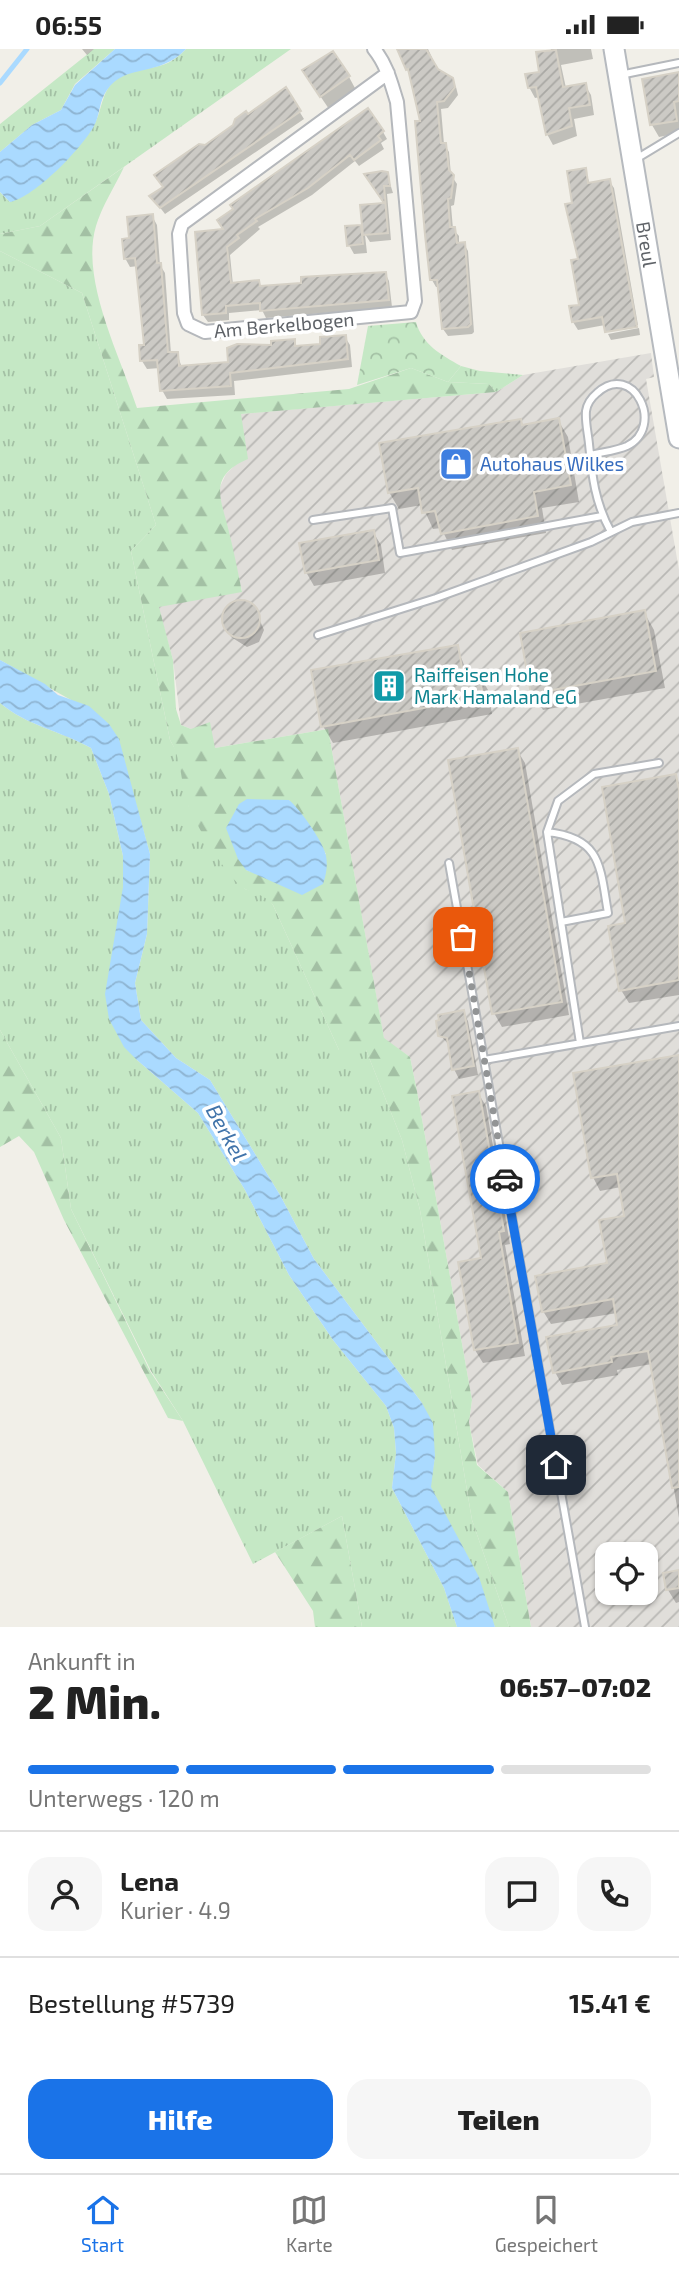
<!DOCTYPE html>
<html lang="de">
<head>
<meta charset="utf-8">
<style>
	:root { --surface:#fff; --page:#f6f6f6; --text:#222; --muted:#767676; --line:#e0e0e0; --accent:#1a73e8 }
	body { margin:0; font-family:"Exo 2",sans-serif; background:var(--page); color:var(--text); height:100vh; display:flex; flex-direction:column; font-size:26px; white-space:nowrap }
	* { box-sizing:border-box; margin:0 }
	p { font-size:23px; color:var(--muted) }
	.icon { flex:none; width:38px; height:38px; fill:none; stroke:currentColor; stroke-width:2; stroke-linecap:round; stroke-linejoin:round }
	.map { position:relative; height:1578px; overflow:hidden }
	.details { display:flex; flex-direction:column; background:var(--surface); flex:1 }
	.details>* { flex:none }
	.buttons { position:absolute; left:595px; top:1493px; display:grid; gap:14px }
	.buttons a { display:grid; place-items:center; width:63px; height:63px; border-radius:14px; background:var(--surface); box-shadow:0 2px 5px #0004; font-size:35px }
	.pin { position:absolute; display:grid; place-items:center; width:60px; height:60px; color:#fff; margin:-30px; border-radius:14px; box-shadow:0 4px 10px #0006 }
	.courier { position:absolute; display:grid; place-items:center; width:70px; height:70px; margin:-35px; border:5px solid #1a73e8; border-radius:50%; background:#fff; color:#222; box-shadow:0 2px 9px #0007 }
	.overview em { font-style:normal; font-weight:800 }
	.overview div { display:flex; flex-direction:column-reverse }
	.overview { display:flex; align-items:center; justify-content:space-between; height:119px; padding:0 28px }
	h1 { font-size:46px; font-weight:800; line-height:52px }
	.bar { display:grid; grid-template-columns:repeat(4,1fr); gap:10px 7px; align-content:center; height:84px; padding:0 28px }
	.bar i { height:9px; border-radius:5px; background:var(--line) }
	.bar .on { background:var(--accent) }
	.bar p { grid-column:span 4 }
	.line { display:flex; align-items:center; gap:18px; padding:0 28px; border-top:2px solid var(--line) }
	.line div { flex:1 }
	.round { display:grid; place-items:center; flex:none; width:74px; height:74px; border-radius:21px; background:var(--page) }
	.cta { display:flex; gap:14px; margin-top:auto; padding:14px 28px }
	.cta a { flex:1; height:80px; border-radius:21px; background:var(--accent); color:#fff; font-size:28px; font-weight:800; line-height:80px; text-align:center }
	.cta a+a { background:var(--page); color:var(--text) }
	.status { display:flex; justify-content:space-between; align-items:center; height:49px; padding:0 35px; background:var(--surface); direction:ltr }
	.status svg { height:19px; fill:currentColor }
	.tabs { display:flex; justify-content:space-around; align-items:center; height:98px; border-top:2px solid var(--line); background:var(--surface); font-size:19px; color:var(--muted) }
	.tabs a { display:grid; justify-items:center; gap:4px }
	.tabs .on { color:var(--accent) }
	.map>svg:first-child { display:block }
</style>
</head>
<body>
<div class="status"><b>06:55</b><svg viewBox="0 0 49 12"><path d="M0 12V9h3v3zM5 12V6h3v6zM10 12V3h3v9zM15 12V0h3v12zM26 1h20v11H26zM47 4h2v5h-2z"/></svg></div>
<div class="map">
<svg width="679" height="1578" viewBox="0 0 679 1578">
	<defs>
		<pattern id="industrial-furrows" width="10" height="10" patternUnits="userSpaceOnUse" patternTransform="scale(1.75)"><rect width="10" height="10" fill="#e0deda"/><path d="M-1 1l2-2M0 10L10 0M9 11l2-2" fill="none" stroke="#b9b8b5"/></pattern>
		<pattern id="grass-tufts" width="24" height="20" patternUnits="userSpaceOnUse" patternTransform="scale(1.75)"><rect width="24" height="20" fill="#c5e8c5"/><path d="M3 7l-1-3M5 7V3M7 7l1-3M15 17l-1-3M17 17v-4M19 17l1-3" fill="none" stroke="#a3c0a4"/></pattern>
		<pattern id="forest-firs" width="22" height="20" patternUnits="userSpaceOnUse" patternTransform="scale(1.75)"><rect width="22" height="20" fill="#c5e8c5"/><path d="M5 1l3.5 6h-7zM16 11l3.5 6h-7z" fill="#a3c0a4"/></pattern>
		<pattern id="park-crowns" width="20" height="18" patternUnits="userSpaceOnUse" patternTransform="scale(1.75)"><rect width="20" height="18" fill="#c5e8c5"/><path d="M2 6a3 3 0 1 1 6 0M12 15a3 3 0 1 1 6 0" fill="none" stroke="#a3c0a4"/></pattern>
		<pattern id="water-waves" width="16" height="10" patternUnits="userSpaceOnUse" patternTransform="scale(1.75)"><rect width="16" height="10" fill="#aadaff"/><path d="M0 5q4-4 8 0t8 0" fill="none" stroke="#8eb4d2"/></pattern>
		<pattern id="building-hatch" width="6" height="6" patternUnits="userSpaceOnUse" patternTransform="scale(1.75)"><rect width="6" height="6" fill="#cccac5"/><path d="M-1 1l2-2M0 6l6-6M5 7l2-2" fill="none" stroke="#a9a8a4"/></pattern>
	</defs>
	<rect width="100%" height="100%" fill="#f1efe8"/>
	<path fill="url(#industrial-furrows)" fill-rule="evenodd" d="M651,304L654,328L646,330L679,521V1578H531L508,1443L478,1416L469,1373L472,1351L417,1042L410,1008L384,990L328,680L215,699L191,680L181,676L173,611L158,557L242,542L218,442L226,425L236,415L240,365L496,343L523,326ZM607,1505H646V1544H607Z"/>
	<path fill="url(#grass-tufts)" d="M94,0H115L75,35L61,61L32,76L0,103V75Z
		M186,0H291L40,177L0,185V143L10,153C27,138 86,91 94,76C103,60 101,40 118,29C142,13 161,27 186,0Z
		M0,202L82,244L156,476L131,502L170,691L178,705L189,758L245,840L266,847L273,856L339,1001H366L402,1091L420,1161L472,1471L509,1578H495L430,1438L435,1407L422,1354L314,1210L280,1146L210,1031L176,1009L141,971L135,934L147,885L150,805L136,755L71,651L0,611Z
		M461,317L480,322L523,326L496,343L489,335L448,333Z
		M0,654C27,677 61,682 91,699L109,745L123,807L137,1011L198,1064L245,1141L289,1226L333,1291L386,1357L394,1379L396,1404L392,1439L444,1539L457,1578H362L342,1467L253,1515L183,1372L151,1322L71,1160L61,1089L0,981Z"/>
	<path fill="url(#forest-firs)" fill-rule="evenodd" d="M124,118C115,137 102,157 96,177C80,230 120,307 137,359L349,340L411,319L448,333L489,335L496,343L241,365L248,410C206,428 222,451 229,483C234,503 238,523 242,543L159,558L173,611L176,660L181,676L191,680L210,673L215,699L328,680L384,989L410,1008L417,1042L472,1351L469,1373L477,1416L508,1443L531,1578H509L472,1471L420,1161L402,1091L366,1001H339L273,856C264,845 256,846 245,840C227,829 198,779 189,759C180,736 183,712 170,691L131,502L156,476L82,244L0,202V185L40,177ZM289,751L326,805L266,828L246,821Z
		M0,981L61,1089L71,1160L150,1322L183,1372L168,1369L64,1171L34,1103L19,1087L0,1098Z
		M342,1467L362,1578H315L313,1562L275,1503Z"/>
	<path fill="url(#park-crowns)" d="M416,273C422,295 441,306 461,317L448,333L411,319L357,336L368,277Z"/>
	<path fill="url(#water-waves)" d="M115,0H186C159,29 125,14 107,41C99,52 100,66 94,77C82,99 35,148 10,153L0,143V103L32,76L61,61L75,36Z
		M0,611L45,635L58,646L89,657L109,675L119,690L150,805L147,885L135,934L141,971L176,1009L210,1031L280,1146L314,1210L422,1354L433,1374L435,1407L431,1438L479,1528L495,1578H457L444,1539L392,1439L396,1404L394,1379L386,1357L333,1291L289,1226L245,1141L198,1064L137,1011L124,998L109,970L105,945L123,838V807L109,745L91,699C61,682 27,677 0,654Z
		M247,750L289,751C300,760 324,794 326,807C328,817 326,826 323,835L302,846L246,821L238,810L226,779L239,755Z"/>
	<path fill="#0003" d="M82,0H94L87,6Z
		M398,0H428L439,23L451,30L456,38L458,46L448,59L441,60L444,95L449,103L451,126L457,135L454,156L451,157L453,180L459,187V196L464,195L468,202L474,283L472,285L448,287L443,280L439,238H436L432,231L422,73L410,20Z
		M551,0H591L593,10L561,16L566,39L585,36L591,46L594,66L574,70L577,87L553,96L547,85L540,48L535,49L529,38L541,24Z
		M679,25V84L659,88L652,76Z
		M349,28L356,41L329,60L312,35Z
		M286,41L304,70L165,165L152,148L205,98Z
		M383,83L387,90L381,94L384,100L359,117L355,112L312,146L258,178L260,180L230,206L233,236L258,233L261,239L385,224L389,232L392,258L266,269L262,261L229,264V271L208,273L203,266L197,185L226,182Z
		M585,121L590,135L609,132L614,139L638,276L607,283L605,276L578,281L573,273L581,257L574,155Z
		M387,125L393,144L387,145L391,191L370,193L365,185L362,158L386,155L370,133Z
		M152,167L157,176L160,216L165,224L171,305L177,304L182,319L230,315L294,292L298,299L322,297L345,288L350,296L352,318L234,332L235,346L167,350L162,341L160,319L147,320L142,312L146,297L138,217L130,218L125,209L130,191Z
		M360,177L365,186L367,204L354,205L349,196Z
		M639,279L640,286L611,291L608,285Z
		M558,371L568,388L579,453L542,459L546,484L452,501L441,479L433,480L422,456L399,460L389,443L520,372L524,377Z
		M373,483L381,496L385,524L314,537L306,523Z
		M244,553L255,560L264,581L259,593L247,598L231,588L224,566L231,555Z
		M644,563L654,581L665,639L543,661L533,644Z
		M457,598L468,626L478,624L488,641L492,665L333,694L323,677Z
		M517,701L525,714L569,966L502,978L494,964Z
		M675,727L679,734V946L629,954L621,941L627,875Z
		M463,963L468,972L478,1026L459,1030L454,1020L450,997L440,986Z
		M679,1008V1469L652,1315L617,1321L618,1326L562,1336L555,1323L619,1277L617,1264L551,1275L543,1262L609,1215L626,1168L621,1138L600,1142L593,1128Z
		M478,1044L486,1057L510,1195L505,1196L525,1307L483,1314L475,1301L483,1210Z
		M679,1522V1553L676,1554L668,1541Z"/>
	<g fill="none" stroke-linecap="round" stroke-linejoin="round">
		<path stroke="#aadaff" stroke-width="5" d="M0,34L27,0"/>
	</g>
	<path fill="url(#building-hatch)" stroke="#d6d1c6" stroke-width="2" d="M397,0H426L438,20L453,29L455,38L444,52L437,53L441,94H446L449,121L454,126L451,149L448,150L450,178H455L457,194L465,193L471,275L468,278L442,280L437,231H430L425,186L415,72H420L408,20L406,21Z
		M556,1L563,38L586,34L590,56L569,59L572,77L546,86L536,38L528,39L525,25L539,23L536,3Z
		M333,2L350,27L320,48L302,21Z
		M679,23V52L674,53L677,72L650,76L642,30Z
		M286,38L301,62L160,159L149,147L163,138L154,126L199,95L205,96L233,76L235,70L246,62L248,65Z
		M368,59L384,82L378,87L381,91L354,111L350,106L308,139L255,170L257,172L237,186L239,189L227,198L231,234L259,231L260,237L301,234V228L386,223L389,251L260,262V254L226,257V264L202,266L195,183L223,180L217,171L233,160L230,156Z
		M586,119L588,134L610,130L637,278L605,283L602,268L572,273L569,257L579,256L571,211L578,210L565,155L572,154L567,122Z
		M382,122L388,123L390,137H384L388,184L363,186L360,156L384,154L364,125Z
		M153,165L157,214H161L168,303H178L179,317L228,313L227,299L237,295L271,296V292L295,290V297L320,295V288L346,286L348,310L230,324L231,337L160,342L157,311L140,312L139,296H144L135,209L124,210L122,190L129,189L127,168Z
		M361,176L363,195L347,197L345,177Z
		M559,369L571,436L534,443L538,467L441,485L435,462L422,464L418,439L388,444L379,394L521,370L522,376Z
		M374,481L379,511L305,524L299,494Z
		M222 570a19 19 0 1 1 38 0a19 19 0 1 1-38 0Z
		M645,561L656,622L531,645L520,584Z
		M458,596L463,625L479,622L483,648L321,678L311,621Z
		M518,699L562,953L492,965L448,711Z
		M676,725L679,741V931L619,942L608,877L625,874L602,738Z
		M464,961L474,1017L452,1021L447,989L438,987L436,972L439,971L438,966Z
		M679,1006V1438L672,1439L648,1302L611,1308L612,1313L553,1324L546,1288L617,1276L613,1250L542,1263L535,1227L607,1214L599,1171L624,1167L617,1125L591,1129L573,1024Z
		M479,1042L504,1182L499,1183L518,1294L474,1301L458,1213L481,1209L452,1047Z
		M679,1521V1539L666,1541L663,1524Z"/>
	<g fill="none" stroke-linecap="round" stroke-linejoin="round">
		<defs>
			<path id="lane" d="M620,26L679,14
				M636,110L679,84
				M590,406C602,403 616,402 627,397C666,378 633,311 597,344C591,349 587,355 586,362C585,373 588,384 589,395C592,427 595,454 611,483
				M313,471L392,459L400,504L602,467
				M318,586L436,549L591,493L632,473L679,464
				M547,783C602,789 600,818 608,864L561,873
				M449,814L585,1578
				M580,994L547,783L558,752L594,725L659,714
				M484,1011L679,977"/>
			<path id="street" d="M374,0C387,16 391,34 397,53L415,252L411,263L205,283L188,275L184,264L179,185L182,175L388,24"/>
			<g id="secondary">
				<path id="s1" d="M614,0L679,389"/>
			</g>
		</defs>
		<use href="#lane" stroke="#b5b8bc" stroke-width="10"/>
		<use href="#street" stroke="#b5b8bc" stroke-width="16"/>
		<use href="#secondary" stroke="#b6babf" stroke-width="23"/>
		<use href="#lane" stroke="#fff" stroke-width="6"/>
		<use href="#street" stroke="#fff" stroke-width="12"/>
		<use href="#secondary" stroke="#fff" stroke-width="19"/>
	</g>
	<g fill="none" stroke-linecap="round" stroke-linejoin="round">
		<path stroke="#929495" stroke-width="7" stroke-dasharray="0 12.6" d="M463,888L505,1130"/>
		<path stroke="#1a73e8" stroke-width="9" d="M505,1130L556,1416"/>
	</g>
	<defs>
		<symbol id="shop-square" viewBox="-11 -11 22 22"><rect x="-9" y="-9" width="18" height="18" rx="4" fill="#3f7fe0" stroke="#fff"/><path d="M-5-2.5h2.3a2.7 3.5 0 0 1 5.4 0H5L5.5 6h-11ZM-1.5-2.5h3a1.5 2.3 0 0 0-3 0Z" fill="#fff"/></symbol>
		<symbol id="building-square" viewBox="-11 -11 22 22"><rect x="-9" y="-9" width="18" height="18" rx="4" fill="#0f9aa8" stroke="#fff"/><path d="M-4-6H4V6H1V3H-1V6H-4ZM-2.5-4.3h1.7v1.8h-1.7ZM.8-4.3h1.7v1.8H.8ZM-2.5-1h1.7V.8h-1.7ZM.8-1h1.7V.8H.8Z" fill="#fff"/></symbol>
	</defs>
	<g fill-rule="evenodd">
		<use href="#shop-square" x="437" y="396" width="38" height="38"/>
		<use href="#building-square" x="370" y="618" width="38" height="38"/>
	</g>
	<g text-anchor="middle" stroke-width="7" stroke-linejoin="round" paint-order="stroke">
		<g font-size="19" fill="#5f6368" stroke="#fff">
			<text dy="7" stroke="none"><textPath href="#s1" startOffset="198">Breul</textPath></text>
			<text transform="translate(284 276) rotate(-5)" y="7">Am Berkelbogen</text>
		</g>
		<g font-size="19" fill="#366cbe" stroke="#fff" text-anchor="start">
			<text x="480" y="422">Autohaus Wilkes</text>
		</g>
		<g font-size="19" fill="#0d838f" stroke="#fff" text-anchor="start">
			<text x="414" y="633">Raiffeisen Hohe<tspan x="414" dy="22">Mark Hamaland eG</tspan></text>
		</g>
		<g font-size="21" font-style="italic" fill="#4174aa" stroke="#fff">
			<text transform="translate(226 1084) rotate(61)" y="7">Berkel</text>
		</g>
	</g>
</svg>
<div class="buttons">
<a><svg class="icon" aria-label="locate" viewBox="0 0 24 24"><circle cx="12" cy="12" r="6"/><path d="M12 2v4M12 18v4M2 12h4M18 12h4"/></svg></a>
</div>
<div class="pin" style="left:463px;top:888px;background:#ea580c"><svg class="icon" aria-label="bag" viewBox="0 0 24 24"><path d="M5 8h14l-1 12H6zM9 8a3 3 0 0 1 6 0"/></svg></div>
<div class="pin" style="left:556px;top:1416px;background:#1f2937"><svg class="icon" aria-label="home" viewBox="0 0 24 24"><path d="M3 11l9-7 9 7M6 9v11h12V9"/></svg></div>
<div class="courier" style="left:505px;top:1130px"><svg class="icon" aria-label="car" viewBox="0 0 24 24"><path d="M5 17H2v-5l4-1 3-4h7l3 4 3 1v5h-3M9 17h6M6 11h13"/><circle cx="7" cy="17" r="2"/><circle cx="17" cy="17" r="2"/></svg></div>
</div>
<section class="details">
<div class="overview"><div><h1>2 Min.</h1><p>Ankunft in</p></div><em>06:57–07:02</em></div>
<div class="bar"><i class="on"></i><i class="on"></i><i class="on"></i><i></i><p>Unterwegs · 120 m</p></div>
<div class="line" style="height:126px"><a class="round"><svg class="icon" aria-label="person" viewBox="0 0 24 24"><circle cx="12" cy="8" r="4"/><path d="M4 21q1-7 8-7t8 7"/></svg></a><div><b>Lena</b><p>Kurier · 4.9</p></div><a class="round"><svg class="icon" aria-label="chat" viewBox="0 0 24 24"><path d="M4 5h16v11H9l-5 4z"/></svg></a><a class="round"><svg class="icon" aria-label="phone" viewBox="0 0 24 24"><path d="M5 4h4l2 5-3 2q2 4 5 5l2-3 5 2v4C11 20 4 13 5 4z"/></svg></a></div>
<div class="line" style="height:91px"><div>Bestellung #5739</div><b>15.41 €</b></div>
<div class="cta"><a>Hilfe</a><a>Teilen</a></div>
</section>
<nav class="tabs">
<a class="on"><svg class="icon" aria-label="home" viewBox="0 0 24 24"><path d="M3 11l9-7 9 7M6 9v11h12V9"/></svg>Start</a>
<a><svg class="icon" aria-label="map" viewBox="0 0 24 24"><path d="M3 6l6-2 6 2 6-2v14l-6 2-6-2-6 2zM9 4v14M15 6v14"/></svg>Karte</a>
<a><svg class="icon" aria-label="saved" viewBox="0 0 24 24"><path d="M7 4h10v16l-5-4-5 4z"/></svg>Gespeichert</a>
</nav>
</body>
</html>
